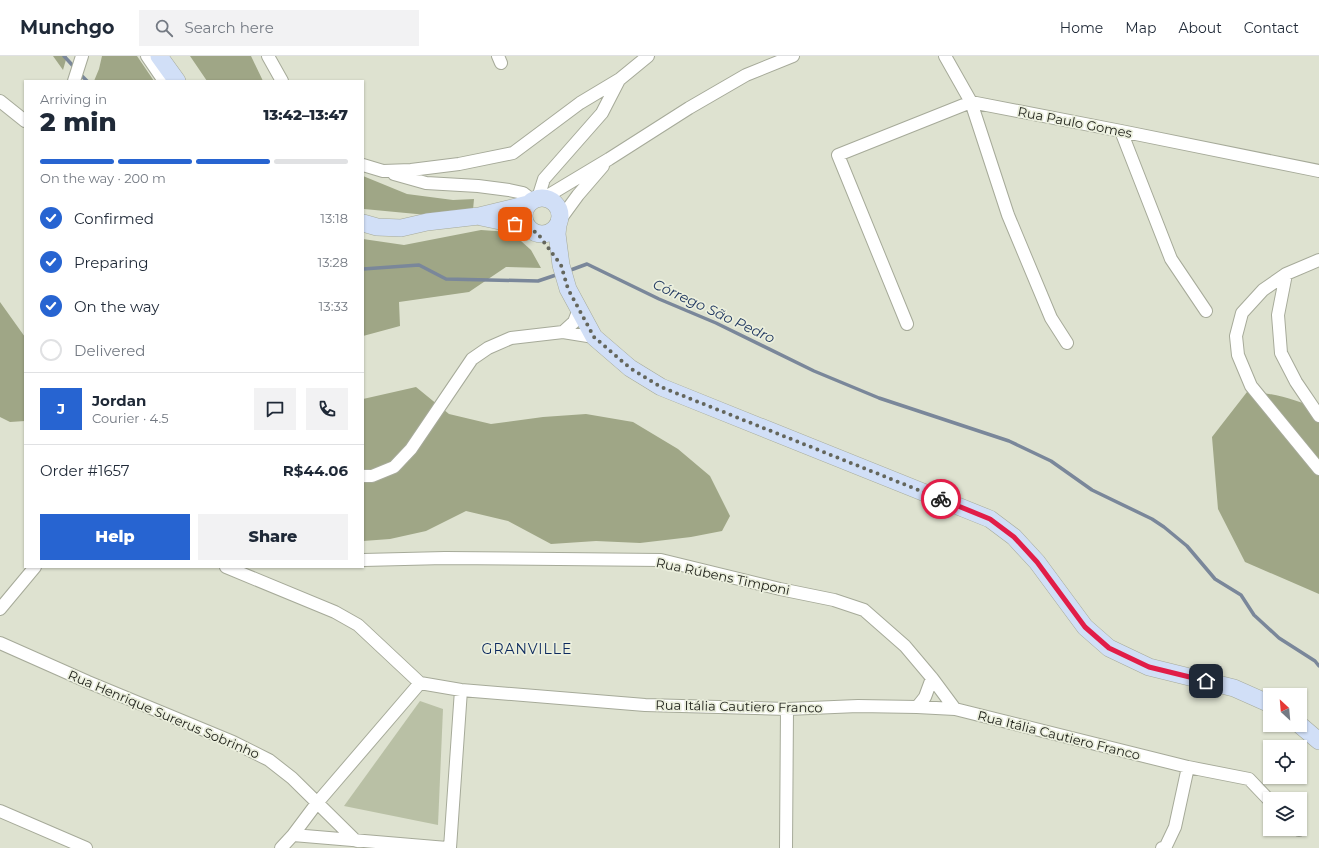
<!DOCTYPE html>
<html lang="en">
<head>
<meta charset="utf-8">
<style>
	:root { --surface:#fff; --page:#f2f2f3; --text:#1f2937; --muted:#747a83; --line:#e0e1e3; --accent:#2764d1 }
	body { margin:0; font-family:Montserrat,sans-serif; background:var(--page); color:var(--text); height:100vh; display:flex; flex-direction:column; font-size:15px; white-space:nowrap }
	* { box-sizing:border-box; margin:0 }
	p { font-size:13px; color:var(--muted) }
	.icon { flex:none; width:22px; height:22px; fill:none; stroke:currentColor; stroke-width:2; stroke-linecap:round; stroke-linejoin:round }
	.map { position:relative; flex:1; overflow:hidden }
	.side { position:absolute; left:24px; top:24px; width:340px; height:488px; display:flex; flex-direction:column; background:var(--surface); border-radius:0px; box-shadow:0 1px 3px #0004 }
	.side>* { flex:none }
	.needle { width:26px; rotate:334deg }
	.buttons { position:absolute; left:1263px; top:632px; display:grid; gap:8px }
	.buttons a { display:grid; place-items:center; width:44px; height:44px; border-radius:0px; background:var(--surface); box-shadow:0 1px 3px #0004; font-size:20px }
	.pin { position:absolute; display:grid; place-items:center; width:34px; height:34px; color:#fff; margin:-17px; border-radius:8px; box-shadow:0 2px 6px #0006 }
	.courier { position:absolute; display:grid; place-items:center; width:40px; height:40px; margin:-20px; border:3px solid #e11d48; border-radius:50%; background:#fff; color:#222; box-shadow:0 1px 5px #0007 }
	.summary em { font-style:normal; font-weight:800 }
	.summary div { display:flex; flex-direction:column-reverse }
	.summary { display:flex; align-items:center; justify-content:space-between; height:68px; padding:0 16px }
	h1 { font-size:26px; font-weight:800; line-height:30px }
	.bar { display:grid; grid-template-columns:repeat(4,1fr); gap:6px 4px; align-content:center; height:48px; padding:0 16px }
	.bar i { height:5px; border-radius:3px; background:var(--line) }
	.bar .current { background:var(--accent) }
	.bar p { grid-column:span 4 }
	.line { display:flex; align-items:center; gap:10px; padding:0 16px; border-top:1px solid var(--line) }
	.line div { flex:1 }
	.round { display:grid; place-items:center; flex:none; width:42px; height:42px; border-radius:0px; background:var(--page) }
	ol { padding:0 16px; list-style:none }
	li { display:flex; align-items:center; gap:12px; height:44px }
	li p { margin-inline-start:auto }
	li .icon { padding:4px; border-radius:50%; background:var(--accent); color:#fff; stroke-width:4 }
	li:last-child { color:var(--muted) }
	li i { width:22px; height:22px; border:2px solid var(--line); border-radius:50% }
	.cta { display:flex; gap:8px; margin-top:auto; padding:8px 16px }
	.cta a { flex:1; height:46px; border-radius:0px; background:var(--accent); color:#fff; font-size:16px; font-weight:800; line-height:46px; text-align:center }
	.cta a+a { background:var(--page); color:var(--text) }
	header { display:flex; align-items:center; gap:24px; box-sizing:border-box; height:56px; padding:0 20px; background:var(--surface); border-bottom:1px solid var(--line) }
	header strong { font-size:19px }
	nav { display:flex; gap:22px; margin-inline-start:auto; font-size:14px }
	.search { width:280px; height:36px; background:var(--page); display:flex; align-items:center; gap:10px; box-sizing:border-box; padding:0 14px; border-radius:0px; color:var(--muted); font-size:15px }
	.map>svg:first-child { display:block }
</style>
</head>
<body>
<header>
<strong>Munchgo</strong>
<div class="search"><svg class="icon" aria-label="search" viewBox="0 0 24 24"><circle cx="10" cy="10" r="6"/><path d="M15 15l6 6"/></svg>Search here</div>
<nav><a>Home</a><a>Map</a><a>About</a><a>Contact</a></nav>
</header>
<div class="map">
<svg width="1319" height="792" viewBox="0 0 1319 792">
	<rect width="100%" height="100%" fill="#dee2d0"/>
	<path fill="#b9c0a5" d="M420,645L443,653L438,769L344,750Z"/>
	<path fill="#9fa686" d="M53,0H67L63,14Z
		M102,0H137L154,25H94L99,13Z
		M190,0H251L263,25H207Z
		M363,120L407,138L453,144L474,143L473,154L427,159L364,153Z
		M481,174L511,176L531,194L541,212L506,211L469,236L399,246L400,270L363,280V183L404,189Z
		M0,246L25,281V365L10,366L0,361Z
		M416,331L449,358L491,368L543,361L586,358L633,366L678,393L710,420L730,460L722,475L691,481L640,487L596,485L551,488L508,465L466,455L426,475L390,483L363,485V343Z
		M1247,336C1272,336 1297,344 1319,354V538L1245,506L1218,453L1212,381Z"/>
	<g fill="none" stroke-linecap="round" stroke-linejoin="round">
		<path stroke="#7a879a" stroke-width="3.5" d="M64,0L75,12
			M79,17L87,25
			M363,213L419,209L446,223L538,225L559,218
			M568,215L587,208L659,243L716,267L814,315L879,342L1009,385L1051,405L1092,434L1152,463L1164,471L1187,490L1215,523L1241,539L1254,559L1279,582L1315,605L1319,610"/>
		<defs>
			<path id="street" d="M147,0L164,25
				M268,0L282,25
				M498,0L501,7
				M945,0L971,46L1008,159L1051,262L1067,287
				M74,25L82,0
				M0,45L25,65
				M1121,75L1171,203L1206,255
				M363,109L383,115L411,114L459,108L513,97L580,47L620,23L648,0
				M394,118L426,127L478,130L509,134L523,137L532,144
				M538,142L544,123L602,57L619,24
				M544,142L609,103L689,52L746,19L793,0
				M559,165L578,139L603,110
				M1319,204L1286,218L1278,259L1281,297L1296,326L1319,360
				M1286,218L1263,234L1242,257L1236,280L1238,299L1251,330L1319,413
				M907,268L838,99L971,46L1121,75L1319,115
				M563,276L574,266L579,253
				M363,420H372L394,411L411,393L472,303L488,292L511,282L563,276L594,281
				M363,504L445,502L661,504L780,533L834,544L864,554L905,590L932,622L955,653
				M226,511L335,556L358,569L420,627L461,634L645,649L787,653L858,650L917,651L955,653L1188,711L1249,723L1270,745
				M0,553L35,511
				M0,587L88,626L233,686L269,704L292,722L356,785
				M917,651L925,641L932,622
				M0,755L86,792
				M1298,773L1299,774
				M293,779L447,792
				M281,792L293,779L317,747L420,627
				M450,792L461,634
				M786,792L787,653
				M1162,792H1165L1175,771L1188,711"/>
			<path id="secondary" d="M159,0L177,25
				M524 160a18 18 0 1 1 36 0a18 18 0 1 1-36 0Z
				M481,161L528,171
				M363,167L377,171L401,172L427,166L479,160L528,148
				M558,169L557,178L561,209L568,233L594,281L630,312L661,331L990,463L1014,481L1037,506L1085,571L1109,592L1149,611L1234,632L1270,648
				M1300,669L1319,685"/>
		</defs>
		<use href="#street" stroke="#a6aa99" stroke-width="14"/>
		<use href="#secondary" stroke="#a6aa99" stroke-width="18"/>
		<use href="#street" stroke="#fff" stroke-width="12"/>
		<use href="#secondary" stroke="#d1dff7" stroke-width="17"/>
	</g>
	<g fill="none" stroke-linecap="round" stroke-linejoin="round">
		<path stroke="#64665c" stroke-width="4" stroke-dasharray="0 7.2" d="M515,168L528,171L538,178L561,209L568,233L594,281L630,312L661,331L941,443"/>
		<path stroke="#e11d48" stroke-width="5" d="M941,443L990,463L1014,481L1037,506L1085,571L1109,592L1149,611L1206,625"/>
	</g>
	<g text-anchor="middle" stroke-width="3.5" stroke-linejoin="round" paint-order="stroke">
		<g font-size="13" fill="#22241d" stroke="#ebefdd">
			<text transform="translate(1075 66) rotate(11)" y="5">Rua Paulo Gomes</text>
			<text transform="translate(723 520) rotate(12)" y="5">Rua Rúbens Timponi</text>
			<text transform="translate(739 650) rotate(1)" y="5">Rua Itália Cautiero Franco</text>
			<text transform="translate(164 658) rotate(23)" y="5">Rua Henrique Surerus Sobrinho</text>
			<text transform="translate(1059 679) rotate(14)" y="5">Rua Itália Cautiero Franco</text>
		</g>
		<g font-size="14" font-style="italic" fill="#223961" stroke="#ebefdd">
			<text transform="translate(714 255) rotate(25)" y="5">Córrego São Pedro</text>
		</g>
		<g font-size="14" letter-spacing="1" fill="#0d2a5e" stroke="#ebefdd">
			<text x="527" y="598">GRANVILLE</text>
		</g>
	</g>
</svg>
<div class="buttons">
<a><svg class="needle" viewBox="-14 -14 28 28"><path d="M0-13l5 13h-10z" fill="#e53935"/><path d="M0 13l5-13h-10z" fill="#747a83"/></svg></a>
<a><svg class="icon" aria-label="locate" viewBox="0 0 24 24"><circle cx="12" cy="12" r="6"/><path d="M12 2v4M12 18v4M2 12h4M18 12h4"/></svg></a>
<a><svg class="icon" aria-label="layers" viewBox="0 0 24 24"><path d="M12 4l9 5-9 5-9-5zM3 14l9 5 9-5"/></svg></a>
</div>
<div class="pin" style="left:515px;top:168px;background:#ea580c"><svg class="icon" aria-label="bag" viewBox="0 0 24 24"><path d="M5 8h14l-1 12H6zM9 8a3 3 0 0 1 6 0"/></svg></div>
<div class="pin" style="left:1206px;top:625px;background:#1f2937"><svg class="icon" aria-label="home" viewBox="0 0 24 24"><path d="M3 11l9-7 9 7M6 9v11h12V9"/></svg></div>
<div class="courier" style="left:941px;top:443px"><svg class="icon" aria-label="bike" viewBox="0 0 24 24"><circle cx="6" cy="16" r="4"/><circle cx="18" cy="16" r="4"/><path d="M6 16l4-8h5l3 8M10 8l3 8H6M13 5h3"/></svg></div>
<section class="side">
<div class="summary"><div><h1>2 min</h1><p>Arriving in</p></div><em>13:42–13:47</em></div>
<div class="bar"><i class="current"></i><i class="current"></i><i class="current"></i><i></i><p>On the way · 200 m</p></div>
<ol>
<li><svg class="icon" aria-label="check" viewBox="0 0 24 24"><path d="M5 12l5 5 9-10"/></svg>Confirmed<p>13:18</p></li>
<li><svg class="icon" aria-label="check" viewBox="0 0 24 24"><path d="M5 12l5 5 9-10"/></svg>Preparing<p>13:28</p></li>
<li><svg class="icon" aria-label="check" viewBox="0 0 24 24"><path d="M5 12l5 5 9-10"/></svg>On the way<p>13:33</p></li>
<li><i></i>Delivered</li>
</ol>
<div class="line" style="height:72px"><b class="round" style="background:var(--accent);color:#fff">J</b><div><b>Jordan</b><p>Courier · 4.5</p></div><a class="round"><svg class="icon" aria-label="chat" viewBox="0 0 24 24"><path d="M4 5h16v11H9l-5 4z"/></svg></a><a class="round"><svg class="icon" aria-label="phone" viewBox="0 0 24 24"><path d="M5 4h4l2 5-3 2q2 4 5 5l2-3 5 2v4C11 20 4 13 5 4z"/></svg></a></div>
<div class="line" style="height:52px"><div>Order #1657</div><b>R$44.06</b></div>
<div class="cta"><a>Help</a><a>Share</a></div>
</section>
</div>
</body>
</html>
